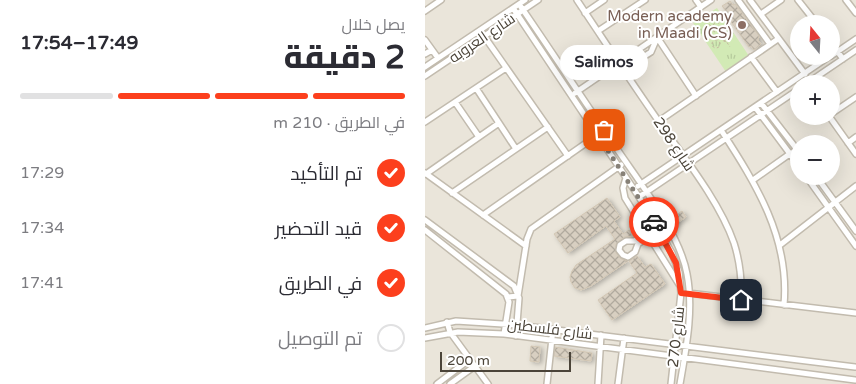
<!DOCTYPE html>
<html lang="ar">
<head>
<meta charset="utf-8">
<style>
	:root { --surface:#fff; --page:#f2f2f3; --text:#2b2b33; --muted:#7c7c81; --line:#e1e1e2; --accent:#fc3f1d }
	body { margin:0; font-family:"Varela Round",Cairo,sans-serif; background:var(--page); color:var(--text); direction:rtl; height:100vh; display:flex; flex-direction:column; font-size:19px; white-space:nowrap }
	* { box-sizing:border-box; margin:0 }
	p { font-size:16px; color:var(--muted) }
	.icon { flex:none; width:28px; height:28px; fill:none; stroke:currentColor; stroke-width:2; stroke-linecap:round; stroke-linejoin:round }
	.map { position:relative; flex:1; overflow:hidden; direction:ltr }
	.details { display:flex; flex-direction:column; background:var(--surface); width:425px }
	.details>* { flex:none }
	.needle { width:32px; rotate:342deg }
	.fabs { position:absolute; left:365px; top:15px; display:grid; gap:10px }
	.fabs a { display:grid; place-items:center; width:50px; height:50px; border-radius:50%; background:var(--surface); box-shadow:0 5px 20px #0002; font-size:25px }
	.scale { position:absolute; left:15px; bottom:12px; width:131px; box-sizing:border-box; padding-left:5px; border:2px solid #4b4439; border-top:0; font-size:14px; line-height:18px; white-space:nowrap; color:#4b4439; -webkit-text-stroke:4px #fff; paint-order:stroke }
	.pin { position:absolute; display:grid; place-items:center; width:42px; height:42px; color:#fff; margin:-21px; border-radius:10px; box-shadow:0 2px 8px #0006 }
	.courier { position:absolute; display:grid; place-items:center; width:50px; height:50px; margin:-25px; border:4px solid #fc3f1d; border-radius:50%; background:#fff; color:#222; box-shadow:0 1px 6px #0007 }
	.bubble { position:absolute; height:35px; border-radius:18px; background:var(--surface); box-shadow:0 5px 20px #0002; font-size:16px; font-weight:800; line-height:35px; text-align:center; direction:rtl }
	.head em { font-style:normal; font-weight:800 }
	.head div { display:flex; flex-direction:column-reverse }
	.head { display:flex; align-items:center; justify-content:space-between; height:85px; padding:0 20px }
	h1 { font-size:32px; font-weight:800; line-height:38px }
	.bar { display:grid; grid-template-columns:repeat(4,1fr); gap:8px 5px; align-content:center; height:60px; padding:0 20px }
	.bar i { height:6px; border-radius:4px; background:var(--line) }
	.bar .selected { background:var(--accent) }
	.bar p { grid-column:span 4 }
	ol { padding:0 20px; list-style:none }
	li { display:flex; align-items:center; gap:15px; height:55px }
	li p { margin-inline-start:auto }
	li .icon { padding:5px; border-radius:50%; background:var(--accent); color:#fff; stroke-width:4 }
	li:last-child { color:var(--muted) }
	li i { width:28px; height:28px; border:2px solid var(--line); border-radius:50% }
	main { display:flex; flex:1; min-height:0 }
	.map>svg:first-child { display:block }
</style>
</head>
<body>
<main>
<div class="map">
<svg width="431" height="384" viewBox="0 0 431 384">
	<defs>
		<pattern id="grass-tufts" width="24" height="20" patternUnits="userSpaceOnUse" patternTransform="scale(1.25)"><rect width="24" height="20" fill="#d2eab5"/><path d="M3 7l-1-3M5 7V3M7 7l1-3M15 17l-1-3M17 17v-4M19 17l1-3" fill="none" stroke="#b6ca9c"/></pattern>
		<pattern id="building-cross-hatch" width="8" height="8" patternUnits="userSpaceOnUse" patternTransform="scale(1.25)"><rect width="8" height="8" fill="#d8cfc1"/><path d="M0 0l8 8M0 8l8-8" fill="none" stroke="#b1aa9e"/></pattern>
		<filter id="shadow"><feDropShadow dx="2.5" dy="1.5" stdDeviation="2.5" flood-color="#0004"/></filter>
	</defs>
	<rect width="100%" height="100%" fill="#f6f3ec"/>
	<path fill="#eae5da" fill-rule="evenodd" d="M0,0H431V384H0ZM374,24H406V56H374ZM374,84H406V116H374ZM374,144H406V176H374Z"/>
	<path fill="url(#grass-tufts)" d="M292,8L324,56L301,72L268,23Z"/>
	<path fill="url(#building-cross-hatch)" stroke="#d3c7b4" filter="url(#shadow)" d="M305,1L308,5L310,4L334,36L333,40L336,44L329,50L326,46L324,47L299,12L301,11L297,6Z
		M182,198L195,217L189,221L198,234L204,230L208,236L199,237L191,244V253L196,259L203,261L166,286L156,290L150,288L146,282L145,277L147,271L151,265L190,239L181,226L143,253L129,234Z
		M257,211L261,217L248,226L244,220Z
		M212,256L220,267L226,264L240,284L187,320L173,300L212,273L204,261Z
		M106,346L115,347L114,362L105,361Z
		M130,347L167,353L166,361L129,356Z"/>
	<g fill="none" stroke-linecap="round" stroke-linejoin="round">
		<defs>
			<path id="minor" d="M152,0C180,42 208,85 237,126C262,161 295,203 309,243C315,262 317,281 316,300
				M271,0L276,7
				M313,0L345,44
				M325,0L380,74
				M373,0L392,24
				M421,0L431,13
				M94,4C127,52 159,101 192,149C215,183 255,234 262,274C269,310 261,349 255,384
				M88,8L214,197L247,253L254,272L256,293L246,384
				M0,11L16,0
				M160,13L179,0
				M336,14L356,0
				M173,31L220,0
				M59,36L143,156
				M232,37L271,96
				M0,40L13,58
				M406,43L418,59
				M0,54L7,50
				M406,56L431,39
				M326,57L352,92
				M194,63L207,64L226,52L232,38
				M0,67L100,0
				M0,76L113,0
				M381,84L431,50
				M51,88L91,149
				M150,93L286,0
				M30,102L54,137
				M336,103L374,152
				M330,107L374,166
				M406,114L431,97
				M404,116L431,154
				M234,121L353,39
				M0,122L81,68
				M296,130C331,184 365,238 359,305
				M423,143L431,137
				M0,173L101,246
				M1,174L74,123
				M381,176L431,246
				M391,176L431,231
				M201,178L198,188L200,198L255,286
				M328,180L366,153
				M213,186L405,56
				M27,193L123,127
				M214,197L374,89
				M58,215L174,134
				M0,220L89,286L94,298L91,336
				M0,230L81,294L84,302L79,334
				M223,234L222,237L213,244L210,252L203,257L198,255L194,250L195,245L201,241H209Z
				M223,234L240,222
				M355,245L431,186
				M263,293L431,313
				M83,297L93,296L102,239L106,229L196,165
				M22,322L25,332L63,384
				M0,328L31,321L92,325L430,367
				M0,338L33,332L79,334L430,380
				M12,384L45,359
				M25,384L50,366
				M122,384L128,329
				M173,384L176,335
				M193,384L199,338"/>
		</defs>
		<use href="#minor" stroke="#c2bbae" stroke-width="8"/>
		<path stroke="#c4b79f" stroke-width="1" stroke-dasharray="2.5 2.5" stroke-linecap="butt" d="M280,11L288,22
			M286,26L280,21L282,14C288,12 292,15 292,21
			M297,28L302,31L298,34
			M295,32H290L287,30L286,26L292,22L296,25L297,28L295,32L297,36L294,38L301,41L305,47
			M296.5 38a3.5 3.5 0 1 1 7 0a3.5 3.5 0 1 1-7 0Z
			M287 44a4 4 0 1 1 8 0a4 4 0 1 1-8 0Z"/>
		<use href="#minor" stroke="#fff" stroke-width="5"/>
	</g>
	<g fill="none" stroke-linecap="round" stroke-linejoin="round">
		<path stroke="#878178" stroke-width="5" stroke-dasharray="0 9" d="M179,130L173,135L229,222"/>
		<path stroke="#fc3f1d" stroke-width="6" d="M229,222L251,263L256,293L316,300"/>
	</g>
	<circle fill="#8d6e63" stroke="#fff" stroke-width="2" cx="317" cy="25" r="5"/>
	<g text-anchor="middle" stroke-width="4" stroke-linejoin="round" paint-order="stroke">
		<g font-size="15" fill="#785e54" stroke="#fff" text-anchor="end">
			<text x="307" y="21">Modern academy<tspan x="307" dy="17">in Maadi (CS)</tspan></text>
		</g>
		<g font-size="15" fill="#4b4439" stroke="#fff">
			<text transform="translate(57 38) rotate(-34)" y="5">شارع العروبه</text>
			<text transform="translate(249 144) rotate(56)" y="5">شارع 298</text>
			<text transform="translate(125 329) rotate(7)" y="5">شارع فلسطين</text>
			<text transform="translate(251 337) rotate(-84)" y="5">شارع 270</text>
		</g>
	</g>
</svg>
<div class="fabs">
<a><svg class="needle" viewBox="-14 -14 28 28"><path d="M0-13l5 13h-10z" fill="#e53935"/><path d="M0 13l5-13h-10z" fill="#7c7c81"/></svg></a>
<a>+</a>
<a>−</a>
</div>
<div class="scale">200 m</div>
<div class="pin" style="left:179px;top:130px;background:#ea580c"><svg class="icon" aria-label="bag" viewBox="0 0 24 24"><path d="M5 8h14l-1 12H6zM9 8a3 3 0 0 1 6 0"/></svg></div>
<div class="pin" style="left:316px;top:300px;background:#1f2937"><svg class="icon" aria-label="home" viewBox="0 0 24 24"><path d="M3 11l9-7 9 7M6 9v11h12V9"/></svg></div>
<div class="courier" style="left:229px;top:222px"><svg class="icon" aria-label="car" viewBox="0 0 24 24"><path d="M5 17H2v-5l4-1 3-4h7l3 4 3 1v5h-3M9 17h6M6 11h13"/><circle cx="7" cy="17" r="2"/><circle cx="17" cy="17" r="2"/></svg></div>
<div class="bubble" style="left:135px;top:45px;width:88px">Salimos</div>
</div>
<section class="details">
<div class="head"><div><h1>2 دقيقة</h1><p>يصل خلال</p></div><em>17:49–17:54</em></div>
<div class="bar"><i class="selected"></i><i class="selected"></i><i class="selected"></i><i></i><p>في الطريق · 210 m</p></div>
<ol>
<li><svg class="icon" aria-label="check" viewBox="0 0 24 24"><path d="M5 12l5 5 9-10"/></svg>تم التأكيد<p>17:29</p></li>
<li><svg class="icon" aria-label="check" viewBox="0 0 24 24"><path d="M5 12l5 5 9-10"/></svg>قيد التحضير<p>17:34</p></li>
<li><svg class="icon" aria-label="check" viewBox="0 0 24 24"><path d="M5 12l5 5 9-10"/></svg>في الطريق<p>17:41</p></li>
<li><i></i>تم التوصيل</li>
</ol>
</section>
</main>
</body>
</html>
